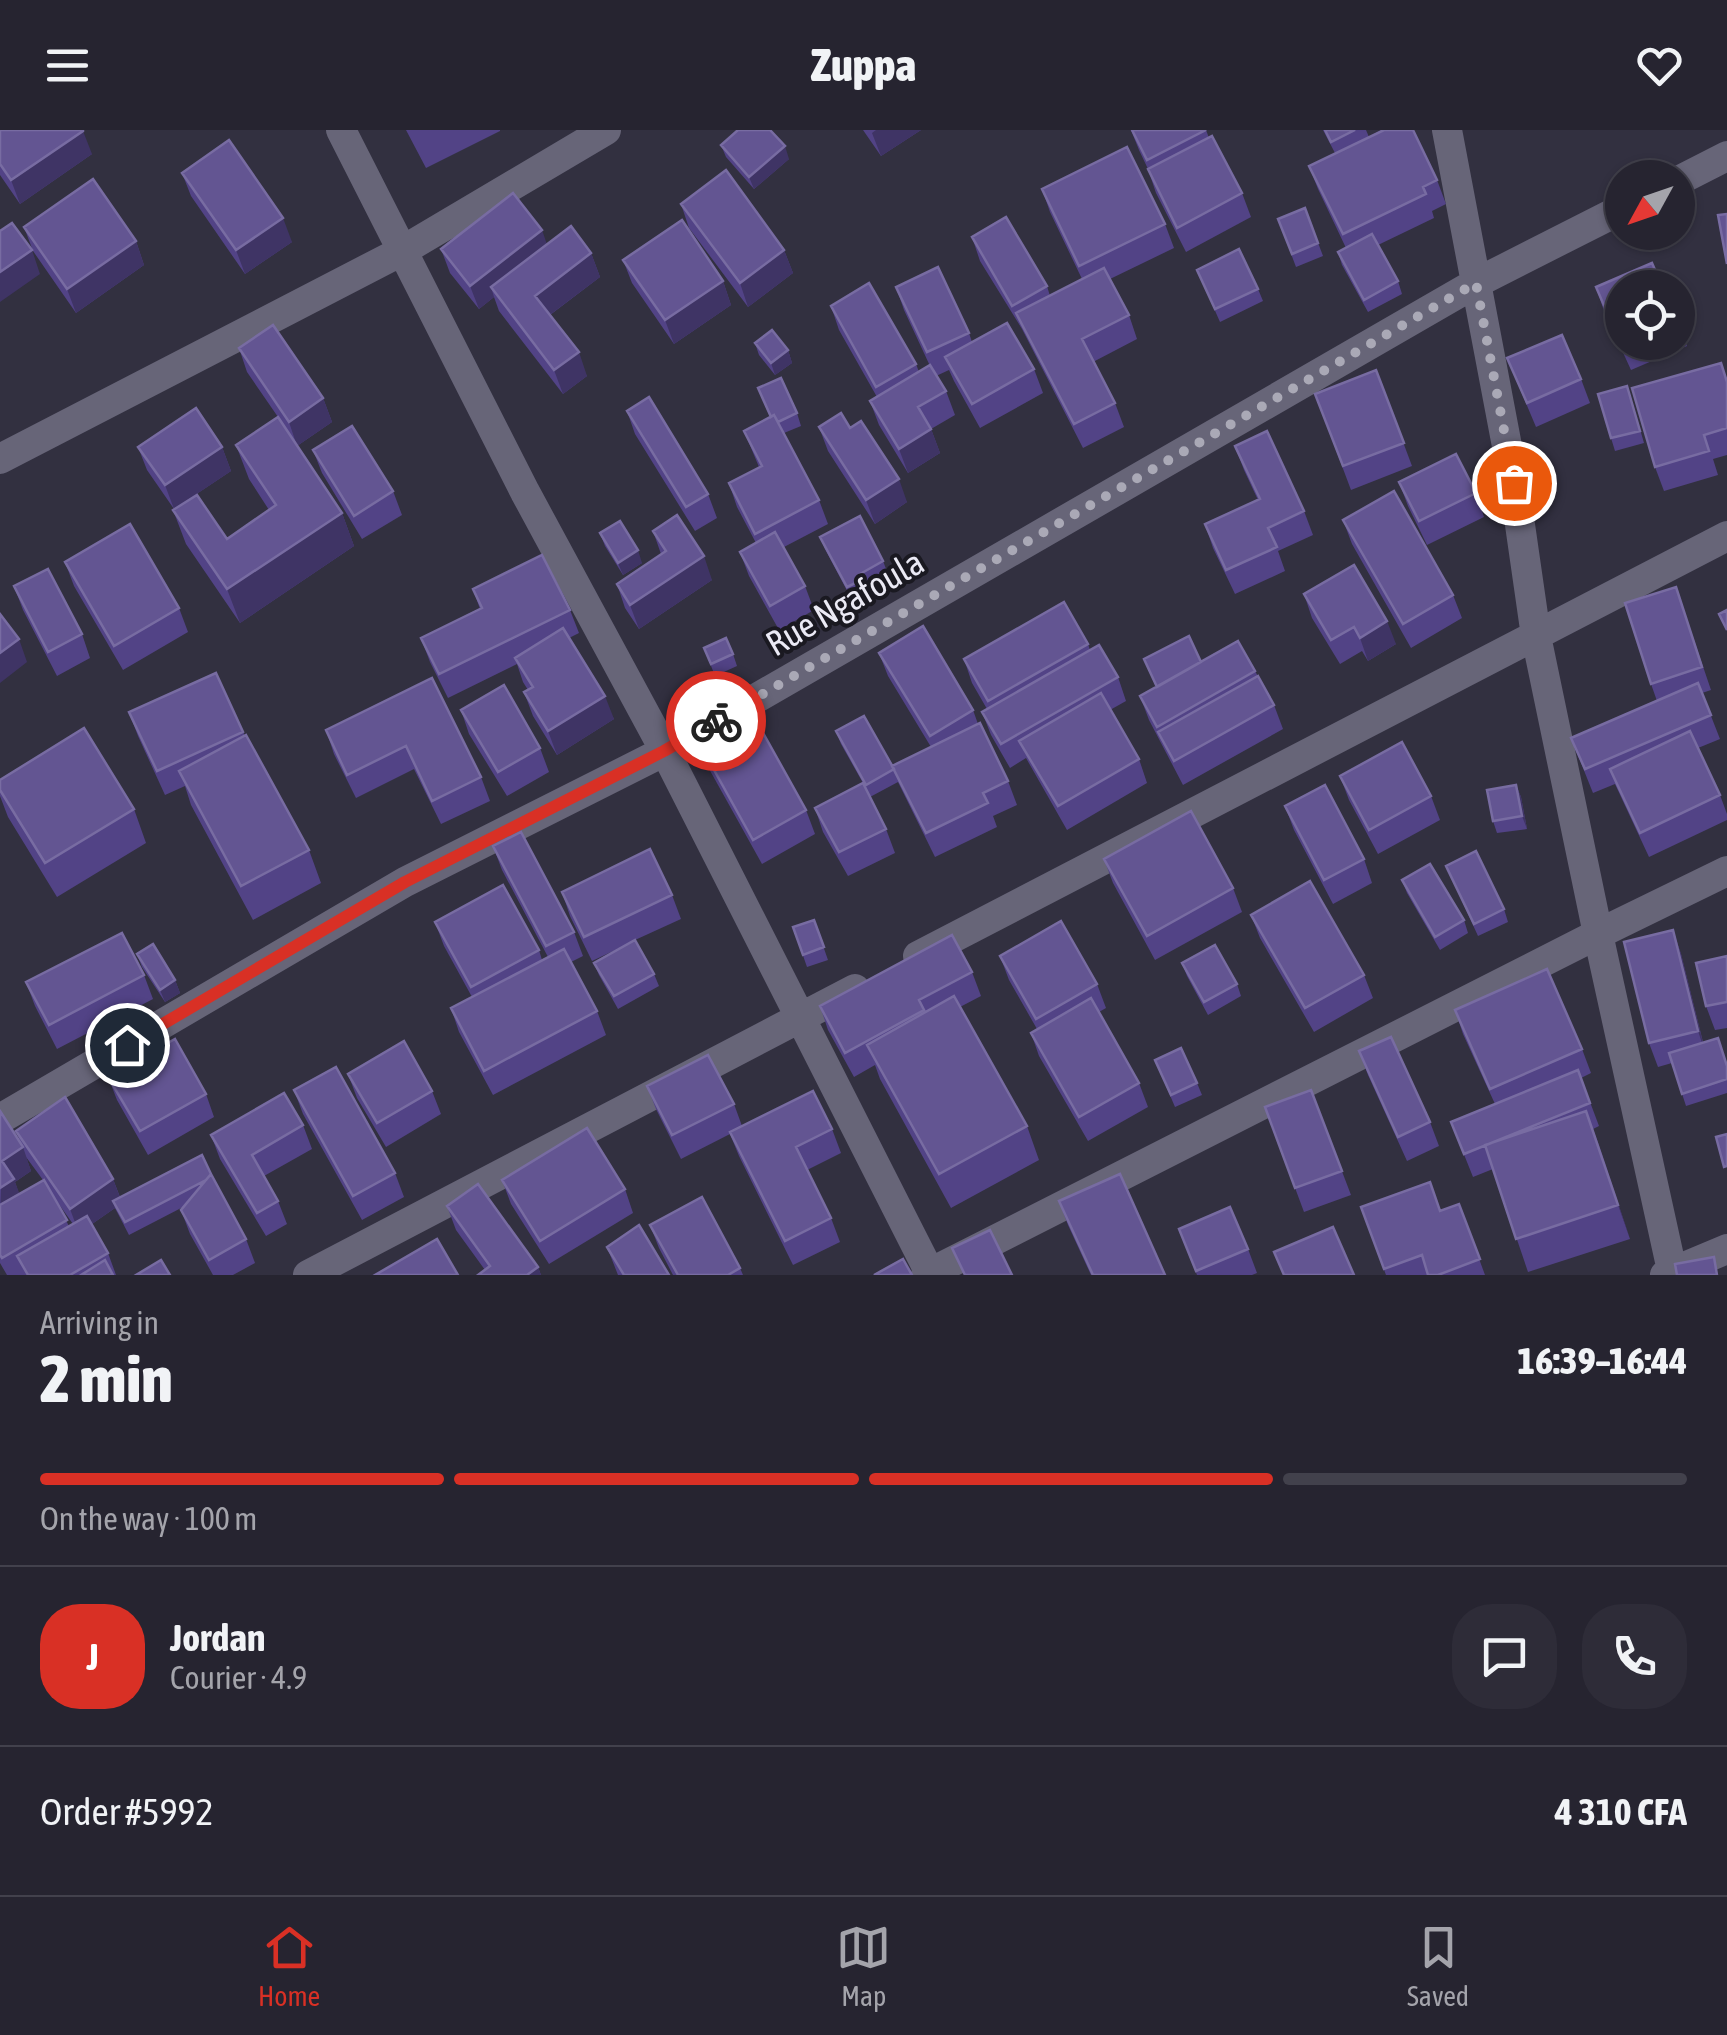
<!DOCTYPE html>
<html lang="en">
<head>
<meta charset="utf-8">
<style>
	:root { --surface:#262430; --page:#2e2c38; --text:#f1f3f6; --muted:#a4a4ab; --line:#42414c; --accent:#d93025 }
	body { margin:0; font-family:"Asap Condensed",sans-serif; background:var(--page); color:var(--text); height:100vh; display:flex; flex-direction:column; font-size:38px; white-space:nowrap }
	* { box-sizing:border-box; margin:0 }
	p { font-size:32px; color:var(--muted) }
	.icon { flex:none; width:55px; height:55px; fill:none; stroke:currentColor; stroke-width:2; stroke-linecap:round; stroke-linejoin:round }
	.map { position:relative; height:1145px; overflow:hidden }
	.side { display:flex; flex-direction:column; background:var(--surface); flex:1 }
	.side>* { flex:none }
	.needle { width:65px; rotate:230deg }
	.tools { position:absolute; left:1605px; top:30px; display:grid; gap:20px }
	.tools a { display:grid; place-items:center; width:90px; height:90px; border-radius:50%; background:var(--surface); box-shadow:0 2px 8px #0004,0 0 0 2px var(--line); font-size:50px }
	.pin { position:absolute; display:grid; place-items:center; width:85px; height:85px; color:#fff; margin:-42px; border:5px solid #fff; border-radius:50%; box-shadow:0 2px 10px #0007 }
	.courier { position:absolute; display:grid; place-items:center; width:100px; height:100px; margin:-50px; border:8px solid #d93025; border-radius:50%; background:#fff; color:#222; box-shadow:0 2px 12px #0007 }
	.headline em { font-style:normal; font-weight:800 }
	.headline div { display:flex; flex-direction:column-reverse }
	.headline { display:flex; align-items:center; justify-content:space-between; height:170px; padding:0 40px }
	h1 { font-size:65px; font-weight:800; line-height:75px }
	.bar { display:grid; grid-template-columns:repeat(4,1fr); gap:15px 10px; align-content:center; height:120px; padding:0 40px }
	.bar i { height:12px; border-radius:8px; background:var(--line) }
	.bar .active { background:var(--accent) }
	.bar p { grid-column:span 4 }
	.line { display:flex; align-items:center; gap:25px; padding:0 40px; border-top:2px solid var(--line) }
	.line div { flex:1 }
	.round { display:grid; place-items:center; flex:none; width:105px; height:105px; border-radius:40px; background:var(--page) }
	header { display:flex; justify-content:space-between; align-items:center; height:130px; padding:0 40px; background:var(--surface); font-size:45px; font-weight:800 }
	.tabs { display:flex; justify-content:space-around; align-items:center; height:140px; border-top:2px solid var(--line); background:var(--surface); font-size:28px; color:var(--muted) }
	.tabs a { display:grid; justify-items:center; gap:5px }
	.tabs .active { color:var(--accent) }
	.map>svg:first-child { display:block }
</style>
</head>
<body>
<header><svg class="icon" aria-label="menu" viewBox="0 0 24 24"><path d="M4 6h16M4 12h16M4 18h16"/></svg>Zuppa<svg class="icon" aria-label="heart" viewBox="0 0 24 24"><path d="M12 20l-8-8c-3-5 5-10 8-4 3-6 11-1 8 4z"/></svg></header>
<div class="map">
<svg width="1727" height="1145" viewBox="0 0 1727 1145">
	<rect width="100%" height="100%" fill="#323040"/>
	<g fill="none" stroke-linecap="round" stroke-linejoin="round">
		<path stroke="#676578" stroke-width="30" d="M341,0L525,362L665,621L931,1145
			M1447,0L1514,353L1536,506L1598,804L1673,1145
			M1678,51L1727,26
			M0,329L402,121L606,0
			M918,826L1727,406
			M0,989L405,752L665,621L1476,153L1622,79
			M308,1145L855,859
			M926,1145L1598,804L1727,741
			M1665,1145L1727,1119"/>
	</g>
	<path fill="#524386" fill-rule="evenodd" d="M0,0L92,24L20,74L0,45Z
		M406,0H500V1L426,38Z
		M863,0H921L881,26Z
		M1131,0H1206L1209,8L1242,63L1251,87L1186,122L1156,63L1148,39L1139,20Z
		M1323,0H1366L1369,7L1381,0H1413L1437,50L1446,74L1432,81L1434,88L1378,115L1398,151L1402,164L1368,182L1342,135L1338,122L1346,118L1318,59L1309,36L1335,23Z
		M721,15L789,29L754,59L726,27Z
		M182,43L292,112L245,144L191,66Z
		M1042,59L1165,94L1174,118L1110,149L1129,185L1137,209L1093,232L1115,273L1124,297L1083,318L1022,199L980,131L972,107L1047,156L1050,166L1082,149L1050,82Z
		M681,74L784,120L793,143L748,177L689,98Z
		M1305,78L1323,126L1296,137L1278,89Z
		M24,97L136,111L144,135L76,183L33,121Z
		M547,114L591,123L600,147L550,185L587,246L563,264L499,181L494,167L479,179L450,143L441,119Z
		M623,130L723,151L731,175L674,214L632,153Z
		M1197,140L1258,159L1263,171L1220,192Z
		M896,157L969,203L972,212L1034,239L1043,263L980,298L954,251L949,240L936,246L946,261L955,285L931,299L940,323L908,343L879,295L870,271L877,267L839,200L831,176L916,234L919,242L930,236L904,180Z
		M1596,157L1622,212H1678V191L1687,216L1631,240L1604,181Z
		M755,213L788,220L792,233L775,245L759,225Z
		M239,218L323,268L332,292L297,316L342,383L354,416L240,493L186,414L173,380L227,409L269,380L249,349L236,315L278,287L247,242Z
		M1507,228L1581,249L1590,273L1536,297Z
		M1721,233L1727,249V325L1713,329L1718,345L1664,361L1655,337Z
		M1376,240L1412,336L1351,360L1315,264Z
		M758,258L797,283L801,296L784,303L819,370L828,394L784,417L805,456L814,480L779,500L749,446L740,422L756,413L737,377L729,353L759,337L744,301L770,287Z
		M1631,268L1644,313L1615,321L1611,308Z
		M627,281L708,364L717,388L695,401L635,304Z
		M819,297L850,298L907,372L875,394L828,321Z
		M1235,316L1304,381L1313,405L1278,421L1285,441L1235,464L1213,418L1205,394L1258,370L1244,340Z
		M138,317H222L231,341L174,379L147,340Z
		M313,320L393,361L402,385L362,409L322,343Z
		M1399,352L1476,363L1484,387L1427,415L1408,376Z
		M1343,390L1453,465L1462,488L1411,518L1352,414Z
		M653,401L712,450L639,499L625,478L617,454L661,424Z
		M600,403L642,433L623,445L605,416Z
		M820,407L883,431L888,444L866,455L868,461L852,470L825,419Z
		M65,432L179,478L188,502L123,540L74,456Z
		M14,456L82,504L90,528L57,546L23,480Z
		M1676,457L1711,560L1702,563L1720,609L1698,618L1720,665L1727,684V690L1649,727L1615,654L1593,663L1571,608L1657,571L1651,554Z
		M473,459L570,480L579,503L569,508L614,589L557,625L533,586L524,562L528,560L523,552L517,534L448,568L430,532L421,508L480,479Z
		M1304,464L1396,514L1368,531L1362,521L1340,534L1312,488Z
		M1088,514L1090,520L1118,547L1126,571L1110,580L1139,629L1147,653L1067,700L1026,628L1010,638L991,605L982,582L987,579L972,553L964,529Z
		M704,518L733,524L737,536L715,546Z
		M879,523L973,580L978,594L1008,651L1017,675L993,686L997,697L935,727L898,652L870,667L886,699L895,723L848,746L823,702L815,678L863,653L841,614L836,601L893,636L931,617L888,546Z
		M1144,529L1201,532L1255,541L1274,575L1283,599L1183,655L1149,590L1140,566L1156,557Z
		M216,543L245,606L309,720L321,753L253,790L191,675L185,656L165,665L138,606L129,582Z
		M432,548L481,647L490,671L441,694L414,639L356,668L334,624L326,600Z
		M461,580L540,618L549,642L507,666L469,604Z
		M694,604L806,680L815,704L762,734L703,628Z
		M1340,646L1431,666L1440,690L1378,724L1349,670Z
		M0,650L134,679L146,713L57,767L8,687L0,666Z
		M1516,655L1521,667L1527,699L1497,703L1493,691Z
		M1285,676L1364,729L1372,753L1333,774L1294,700Z
		M493,716L574,802L583,826L571,832L597,881L606,905L493,965L459,902L451,878L472,867L444,816L435,792L539,820L542,830L548,827L502,740Z
		M1104,729L1233,758L1242,782L1155,830L1113,753Z
		M1446,736L1504,779L1508,792L1478,806Z
		M1402,750L1464,790L1468,803L1440,820L1407,763Z
		M562,762L672,765L681,789L635,810L654,844L659,856L618,879L599,845L594,833L624,816L592,831L570,786Z
		M1251,785L1364,845L1373,868L1314,902L1260,808Z
		M814,790L828,830L807,837L793,797Z
		M1673,800L1681,824L1703,912L1727,934V963L1686,976L1672,933L1658,937L1649,913Z
		M137,824L175,850L180,863L165,872L142,837Z
		M1000,826L1097,854L1106,878L1099,882L1139,953L1148,977L1088,1011L1039,926L1031,903L1037,899L1009,850Z
		M1727,826V898L1715,900L1706,876Z
		M1182,833L1237,854L1241,866L1208,885L1187,846Z
		M972,842L981,866L960,877L1027,996L1039,1030L951,1078L880,949L875,935L854,947L828,900L820,876Z
		M144,845L153,869L57,919L35,876L26,852Z
		M1455,880L1582,919L1591,943L1581,948L1599,996L1593,999L1630,1109L1528,1142L1493,1039L1473,1047L1451,992L1495,974L1463,904Z
		M1359,921L1430,992L1439,1016L1407,1031L1368,945Z
		M1155,930L1197,953L1202,965L1175,977Z
		M348,944L432,961L441,984L386,1017L357,968Z
		M108,947L206,964L214,987L148,1025L117,970Z
		M647,956L734,974L742,996L832,999L841,1023L807,1040L831,1088L840,1112L793,1135L739,1026L730,1004L681,1029L656,979Z
		M294,960L395,1043L404,1067L362,1090L303,984Z
		M1311,960L1351,1065L1304,1082L1265,977Z
		M0,981L21,1014L16,1001L113,1049L120,1067L211,1044L246,1109L255,1133L233,1145H213L190,1104L181,1080L185,1076L129,1105L115,1078L92,1094L108,1123L116,1145H7L0,1133ZM26,1027L43,1050L19,1064L15,1052L31,1041ZM51,1063L73,1094L69,1096Z
		M303,995L312,1019L264,1046L278,1071L287,1094L266,1106L220,1029L211,1005Z
		M502,1050L625,1059L633,1083L549,1134L511,1074Z
		M1059,1071L1165,1145H1091L1068,1095Z
		M1459,1074L1485,1145H1386L1361,1077L1440,1081Z
		M447,1076L538,1137L541,1145H478L485,1140L456,1100Z
		M650,1095L740,1138L743,1145H673L659,1118Z
		M1179,1099L1248,1119L1257,1143L1252,1145H1197Z
		M607,1117L669,1145H618Z"/>
	<path fill="#3f3465" d="M876,0H921L881,26L872,3Z
		M83,1L92,24L20,74L11,50Z
		M785,16L789,29L754,59L749,47Z
		M283,88L292,112L245,144L236,120Z
		M542,100L550,123L491,157L494,167L479,179L470,156Z
		M136,111L144,135L76,183L67,159Z
		M32,120L40,144L0,172V142Z
		M784,120L793,143L748,177L740,153Z
		M591,123L600,147L543,190L535,166Z
		M723,151L731,175L674,214L665,190Z
		M788,220L792,233L775,245L771,233Z
		M579,222L587,246L563,264L554,240Z
		M323,268L332,292L297,316L289,292Z
		M931,299L940,323L908,343L899,319Z
		M222,317L231,341L174,379L165,355Z
		M899,349L907,372L875,394L866,370Z
		M342,383L354,416L240,493L227,459Z
		M638,420L642,433L623,445L618,433Z
		M704,426L712,450L639,499L630,475Z
		M1387,491L1396,514L1368,531L1360,508Z
		M19,509L27,532L0,553V523Z
		M605,566L614,589L557,625L548,601Z
		M1516,655L1521,667L1527,699L1522,686Z
		M1673,800L1681,824L1706,925L1698,901Z
		M175,850L180,863L165,872L160,860Z
		M1586,981L1599,1015L1630,1109L1618,1075Z
		M23,1017L31,1041L15,1052L23,1073L0,1088L2,1031Z
		M113,1049L122,1073L113,1071L115,1078L79,1103L70,1079Z
		M538,1137L541,1145H527Z"/>
	<path fill="#635592" stroke="#786ca2" stroke-width="2.5" d="M0,0H83V1L11,50L0,34Z
		M738,0H770L785,16L749,47L721,15Z
		M1132,0H1206L1147,30Z
		M1325,0H1355L1331,12Z
		M1384,0H1413L1437,50L1423,57L1426,64L1343,104L1309,36Z
		M1212,6L1242,63L1177,98L1148,39Z
		M229,10L283,88L236,120L182,43Z
		M1127,17L1165,94L1079,136L1042,59Z
		M726,40L784,120L740,153L681,74Z
		M93,49L136,111L67,159L24,97Z
		M513,63L542,100L470,156L441,119Z
		M1305,78L1318,113L1292,124L1278,89Z
		M1727,84V134L1718,85Z
		M1006,87L1047,156L1012,176L972,107Z
		M682,90L723,151L665,190L623,130Z
		M12,93L32,120L0,142V101Z
		M571,96L591,123L535,166L579,222L554,240L491,157Z
		M1372,104L1398,151L1364,170L1338,122Z
		M1239,119L1258,159L1215,179L1197,140Z
		M1652,133L1663,158H1622V212H1632L1622,217L1596,157Z
		M938,137L969,203L927,222L896,157Z
		M1104,138L1129,185L1082,209L1115,273L1074,294L1016,183Z
		M869,153L916,234L876,257L831,176Z
		M1007,193L1034,239L972,274L945,227Z
		M273,195L323,268L289,292L239,218Z
		M772,200L788,220L771,233L755,213Z
		M1562,205L1581,249L1527,273L1507,228Z
		M1721,233L1727,252V298L1704,305L1709,321L1655,337L1632,258Z
		M930,235L946,261L918,277L931,299L899,319L870,271Z
		M1376,240L1404,313L1343,336L1315,264Z
		M781,248L797,283L778,292L774,285L771,287L758,258Z
		M1627,256L1640,301L1611,308L1598,264Z
		M649,267L708,364L686,377L627,281Z
		M196,278L222,317L165,355L138,317Z
		M841,283L850,298L861,291L899,349L866,370L819,297Z
		M774,285L819,370L755,404L729,353L762,336L744,301Z
		M278,287L342,383L227,459L173,380L197,365L227,409L276,375L236,315Z
		M352,296L393,361L354,386L313,320Z
		M1267,301L1304,381L1268,398L1277,417L1226,440L1205,394L1260,369L1235,316Z
		M1456,324L1476,363L1419,391L1399,352Z
		M1394,361L1453,465L1403,494L1343,390Z
		M677,385L704,426L630,475L617,454L666,421L653,401Z
		M860,386L883,431L860,444L864,449L847,457L820,407Z
		M620,391L638,420L618,433L600,403Z
		M130,394L179,478L114,516L65,432Z
		M775,402L805,456L770,476L740,422Z
		M542,425L570,480L439,544L421,508L482,478L473,459Z
		M1354,435L1387,491L1360,508L1354,497L1331,510L1304,464Z
		M48,439L82,504L48,522L14,456Z
		M1676,457L1702,537L1651,554L1625,473Z
		M1064,472L1088,514L988,571L964,529Z
		M1727,480V500L1719,484Z
		M0,484L19,509L0,523Z
		M923,496L973,580L930,606L879,523Z
		M563,498L605,566L548,601L524,562L533,557L515,528Z
		M1189,506L1201,532L1157,557L1144,529Z
		M726,508L733,524L711,534L704,518Z
		M1238,511L1255,541L1157,597L1140,566Z
		M1099,515L1118,547L1001,614L982,582Z
		M216,543L243,602L157,641L129,582Z
		M1258,546L1274,575L1174,631L1158,602Z
		M432,548L481,647L432,671L406,616L347,645L326,600Z
		M1698,553L1711,585L1585,639L1571,608Z
		M504,555L540,618L498,642L461,580Z
		M1101,563L1139,629L1058,676L1019,611Z
		M747,574L806,680L753,710L694,604Z
		M864,586L894,639L866,655L836,601Z
		M980,593L1008,651L983,663L988,673L926,703L892,636Z
		M84,598L134,679L45,733L0,660V650Z
		M1690,601L1720,665L1640,703L1610,639Z
		M246,605L309,720L241,756L179,641Z
		M1402,612L1431,666L1369,700L1340,646Z
		M863,653L886,699L839,722L815,678Z
		M1325,655L1364,729L1324,750L1285,676Z
		M1516,655L1522,686L1493,691L1487,660Z
		M1191,681L1233,758L1147,806L1104,729Z
		M521,702L574,802L546,816L493,716Z
		M650,719L672,765L584,807L562,762Z
		M1476,721L1504,779L1474,794L1446,736Z
		M1430,734L1464,790L1435,807L1402,750Z
		M1310,751L1364,845L1305,878L1251,785Z
		M503,755L539,820L471,857L435,792Z
		M814,790L824,817L803,825L793,797Z
		M1061,791L1097,854L1036,889L1000,826Z
		M1673,800L1698,901L1649,913L1624,812Z
		M122,803L144,845L49,895L26,852Z
		M952,805L972,842L919,870L924,880L845,923L820,876Z
		M635,810L654,844L614,866L594,833Z
		M153,814L175,850L160,860L137,824Z
		M1215,815L1237,854L1204,872L1182,833Z
		M564,819L597,881L484,941L451,878Z
		M1727,826V872L1706,876L1696,833Z
		M1547,839L1582,919L1490,959L1455,880Z
		M954,866L1027,996L939,1044L867,915Z
		M1091,868L1139,953L1079,987L1031,903Z
		M1391,907L1430,992L1398,1007L1359,921Z
		M1718,908L1727,936V949L1682,964L1669,923Z
		M175,909L206,964L140,1001L108,947Z
		M404,911L432,961L377,993L348,944Z
		M1181,918L1197,953L1171,965L1155,930Z
		M708,925L734,974L672,1005L647,956Z
		M336,937L395,1043L353,1066L294,960Z
		M1578,940L1590,973L1464,1024L1451,992Z
		M1311,960L1342,1041L1295,1058L1265,977Z
		M813,961L832,999L796,1017L831,1088L785,1111L730,1002Z
		M284,963L303,995L252,1025L278,1071L257,1083L211,1005Z
		M65,967L113,1049L70,1079L16,1001Z
		M0,981L23,1017L2,1031L14,1049L0,1058Z
		M1586,981L1618,1075L1516,1109L1485,1015Z
		M587,998L625,1059L540,1111L502,1050Z
		M1727,1004V1036L1724,1037L1716,1007Z
		M202,1025L211,1044L206,1050L125,1092L113,1071Z
		M211,1044L246,1109L209,1130L181,1080Z
		M1120,1044L1165,1145H1093L1059,1071Z
		M44,1050L67,1090L2,1128L0,1125V1075Z
		M1430,1052L1440,1081L1459,1074L1480,1129L1438,1145H1428L1422,1125L1384,1139L1361,1077Z
		M478,1054L538,1137L527,1145H478L490,1136L447,1076Z
		M702,1067L740,1138L728,1145H678L650,1095Z
		M1230,1077L1248,1119L1196,1141L1179,1099Z
		M87,1086L108,1123L70,1145H28L17,1126Z
		M639,1095L669,1145H624L607,1117Z
		M1333,1097L1354,1145H1284L1274,1122Z
		M990,1100L1012,1145H965L952,1118Z
		M437,1109L458,1145H375Z
		M1714,1127L1717,1145H1677L1675,1134Z
		M903,1129L912,1145H874Z
		M105,1130L113,1145H81Z
		M161,1130L170,1145H136Z"/>
	<g fill="none" stroke-linecap="round" stroke-linejoin="round">
		<path stroke="#aaa9b6" stroke-width="10" stroke-dasharray="0 18" d="M716,591L1476,153L1514,353"/>
		<path stroke="#d93025" stroke-width="12" d="M127,915L405,752L664,621L716,591"/>
	</g>
	<g text-anchor="middle" stroke-width="8" stroke-linejoin="round" paint-order="stroke">
		<g font-size="35" fill="#ebeaf5" stroke="#1a1921">
			<text transform="translate(845 473) rotate(-30)" y="12">Rue Ngafoula</text>
		</g>
	</g>
</svg>
<div class="tools">
<a><svg class="needle" viewBox="-14 -14 28 28"><path d="M0-13l5 13h-10z" fill="#e53935"/><path d="M0 13l5-13h-10z" fill="#a4a4ab"/></svg></a>
<a><svg class="icon" aria-label="locate" viewBox="0 0 24 24"><circle cx="12" cy="12" r="6"/><path d="M12 2v4M12 18v4M2 12h4M18 12h4"/></svg></a>
</div>
<div class="pin" style="left:1514px;top:353px;background:#ea580c"><svg class="icon" aria-label="bag" viewBox="0 0 24 24"><path d="M5 8h14l-1 12H6zM9 8a3 3 0 0 1 6 0"/></svg></div>
<div class="pin" style="left:127px;top:915px;background:#1f2937"><svg class="icon" aria-label="home" viewBox="0 0 24 24"><path d="M3 11l9-7 9 7M6 9v11h12V9"/></svg></div>
<div class="courier" style="left:716px;top:591px"><svg class="icon" aria-label="bike" viewBox="0 0 24 24"><circle cx="6" cy="16" r="4"/><circle cx="18" cy="16" r="4"/><path d="M6 16l4-8h5l3 8M10 8l3 8H6M13 5h3"/></svg></div>
</div>
<section class="side">
<div class="headline"><div><h1>2 min</h1><p>Arriving in</p></div><em>16:39–16:44</em></div>
<div class="bar"><i class="active"></i><i class="active"></i><i class="active"></i><i></i><p>On the way · 100 m</p></div>
<div class="line" style="height:180px"><b class="round" style="background:var(--accent);color:#fff">J</b><div><b>Jordan</b><p>Courier · 4.9</p></div><a class="round"><svg class="icon" aria-label="chat" viewBox="0 0 24 24"><path d="M4 5h16v11H9l-5 4z"/></svg></a><a class="round"><svg class="icon" aria-label="phone" viewBox="0 0 24 24"><path d="M5 4h4l2 5-3 2q2 4 5 5l2-3 5 2v4C11 20 4 13 5 4z"/></svg></a></div>
<div class="line" style="height:130px"><div>Order #5992</div><b>4 310 CFA</b></div>
</section>
<nav class="tabs">
<a class="active"><svg class="icon" aria-label="home" viewBox="0 0 24 24"><path d="M3 11l9-7 9 7M6 9v11h12V9"/></svg>Home</a>
<a><svg class="icon" aria-label="map" viewBox="0 0 24 24"><path d="M3 6l6-2 6 2 6-2v14l-6 2-6-2-6 2zM9 4v14M15 6v14"/></svg>Map</a>
<a><svg class="icon" aria-label="saved" viewBox="0 0 24 24"><path d="M7 4h10v16l-5-4-5 4z"/></svg>Saved</a>
</nav>
</body>
</html>
